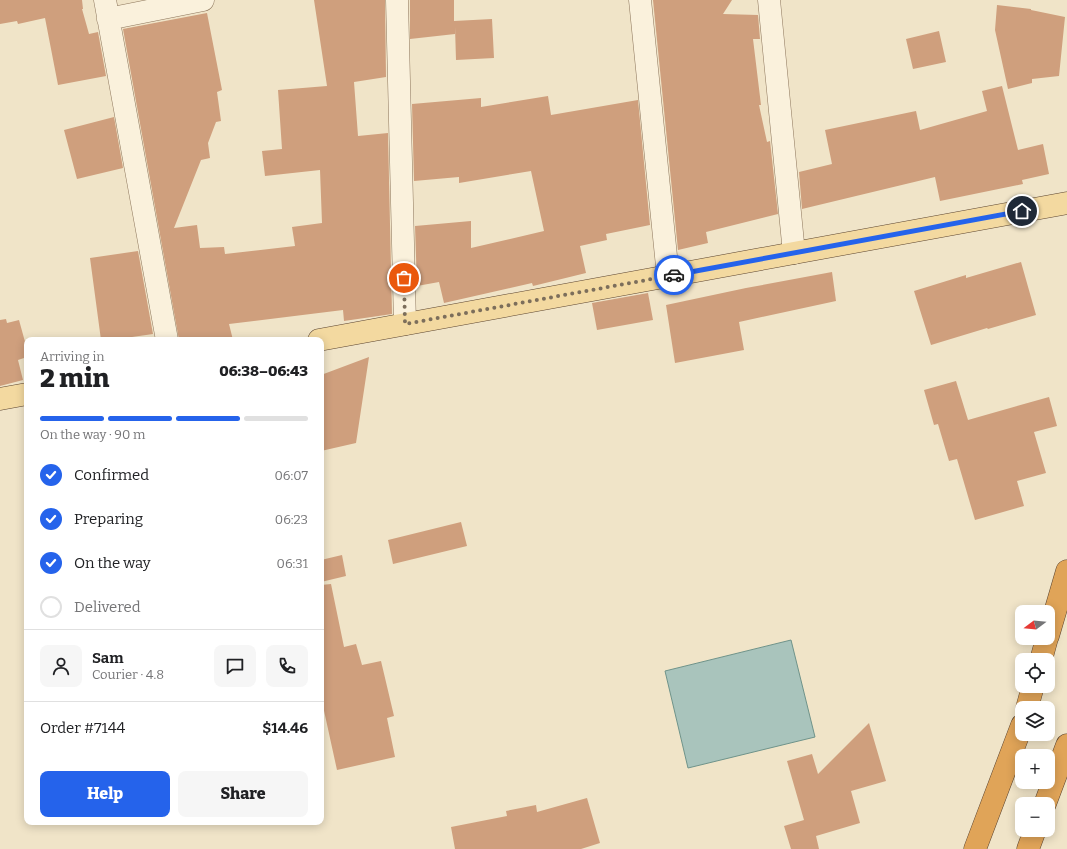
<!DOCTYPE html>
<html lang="en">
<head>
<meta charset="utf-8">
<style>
	:root { --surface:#fff; --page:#f6f6f6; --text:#202124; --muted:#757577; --line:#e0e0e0; --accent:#2563eb }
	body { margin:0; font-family:Bitter,serif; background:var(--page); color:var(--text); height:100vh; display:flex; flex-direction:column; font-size:15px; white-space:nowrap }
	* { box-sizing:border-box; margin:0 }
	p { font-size:13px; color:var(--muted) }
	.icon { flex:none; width:22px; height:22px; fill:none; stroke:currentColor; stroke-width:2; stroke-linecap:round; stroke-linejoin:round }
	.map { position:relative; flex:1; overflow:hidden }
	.panel { position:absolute; left:24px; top:337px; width:300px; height:488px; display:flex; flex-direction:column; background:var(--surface); border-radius:8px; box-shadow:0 2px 10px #0003 }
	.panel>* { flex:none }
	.needle { width:26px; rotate:254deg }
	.fabs { position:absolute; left:1015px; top:605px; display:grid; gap:8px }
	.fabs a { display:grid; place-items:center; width:40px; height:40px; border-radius:8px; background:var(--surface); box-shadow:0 2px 10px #0003; font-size:20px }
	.pin { position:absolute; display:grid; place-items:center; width:34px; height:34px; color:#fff; margin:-17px; border:2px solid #fff; border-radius:50%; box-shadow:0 1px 4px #0007 }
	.courier { position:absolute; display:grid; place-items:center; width:40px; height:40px; margin:-20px; border:3px solid #2563eb; border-radius:50%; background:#fff; color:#222; box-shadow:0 1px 5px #0007 }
	.headline em { font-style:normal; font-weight:800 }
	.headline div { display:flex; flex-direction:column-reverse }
	.headline { display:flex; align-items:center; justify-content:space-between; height:68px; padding:0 16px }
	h1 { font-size:26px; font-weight:800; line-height:30px }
	.bar { display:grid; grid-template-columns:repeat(4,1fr); gap:6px 4px; align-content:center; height:48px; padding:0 16px }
	.bar i { height:5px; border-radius:3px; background:var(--line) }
	.bar .active { background:var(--accent) }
	.bar p { grid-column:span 4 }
	.line { display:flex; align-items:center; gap:10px; padding:0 16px; border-top:1px solid var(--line) }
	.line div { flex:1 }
	.round { display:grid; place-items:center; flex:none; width:42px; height:42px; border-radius:8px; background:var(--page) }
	ol { padding:0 16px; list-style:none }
	li { display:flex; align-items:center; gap:12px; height:44px }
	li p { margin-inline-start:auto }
	li .icon { padding:4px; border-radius:50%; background:var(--accent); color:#fff; stroke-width:4 }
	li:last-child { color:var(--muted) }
	li i { width:22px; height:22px; border:2px solid var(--line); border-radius:50% }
	.action { display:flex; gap:8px; margin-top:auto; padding:8px 16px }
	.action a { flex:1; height:46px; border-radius:8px; background:var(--accent); color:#fff; font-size:16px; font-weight:800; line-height:46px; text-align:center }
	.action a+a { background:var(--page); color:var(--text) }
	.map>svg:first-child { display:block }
</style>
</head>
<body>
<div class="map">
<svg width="1067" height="849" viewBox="0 0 1067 849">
	<rect width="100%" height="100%" fill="#f0e4c8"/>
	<path fill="#a9c4bc" stroke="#6f938a" d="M791,640L815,737L688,768L665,671Z"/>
	<path fill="#cf9f7d" d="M0,0H82L83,9H82L89,34L98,32L106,76L58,85L45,18L18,24L17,21L0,24Z
		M314,0H385L386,77L354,82L358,136L388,133L392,314L344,321L343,310L229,324L233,340H179L123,29L207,13L222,90L217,92L221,121L216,122L208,143L210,158L201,160L174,228L197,225L200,248L224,247L225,254L295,246L292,227L322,223L320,170L265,176L262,151L282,149L278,90L327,86Z
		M410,0H454V21L492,19L494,58L456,60L455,27V34L410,39Z
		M653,0H732L723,14L758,15L760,39H753L761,105H759L767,142L770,141L778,214L706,232L708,243L678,250Z
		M997,5L1031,9V10L1065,17L1059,76L1032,79V83L1008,89L995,30Z
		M939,31L946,62L913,69L906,39Z
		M1002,86L1018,150L1043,144L1049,174L1022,180L1023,184L940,201L935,177L802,209L799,172L832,164L825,130L916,111L920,130L987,111L982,91Z
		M548,96L551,115L638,100L650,225L606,234L607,240L580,246L586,273L533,286L532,283L444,303L439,282L417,286L415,226L471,221V248L544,231L531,171L459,183V177L414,181L412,104L481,98V107Z
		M114,117L123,168L77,179L64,130Z
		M138,251L153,334L111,340H101L90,258Z
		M1021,262L1036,315L988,329L987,328L931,345L914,291L966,275V278Z
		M832,272L836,301L739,322L744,350L675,363L666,305L746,288Z
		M648,293L653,320L597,330L592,303Z
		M6,319L7,323L19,320L27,349V357L18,360L23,380L0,386V320Z
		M369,357L356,443L321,451V375Z
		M956,381L968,420L1049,397L1057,426L1034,432L1046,473L1017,481L1024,506L975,520L957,459L949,461L938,424L934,425L924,390Z
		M461,522L467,546L393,564L388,540Z
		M342,555L346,576L321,582V560Z
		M331,584L344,647L356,644L362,665L381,661L394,716L387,718L395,757L337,770L321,697V585Z
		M869,723L886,781L851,791L860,823L816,836L819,849H791L784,826L804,820L787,761L812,754L818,774Z
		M587,798L600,843L581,849H455L451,827L507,816L506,811L536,805L537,812Z"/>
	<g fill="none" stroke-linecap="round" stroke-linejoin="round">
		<defs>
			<path id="street" d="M105,0L167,340
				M397,0L405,324
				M640,0L668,276
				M769,0L794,253
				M108,19L203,0"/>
			<path id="primary" d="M319,340L1067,203
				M0,399L27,394"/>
			<path id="highway" d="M1048,636L1067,571
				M1041,660L1047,638
				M1027,708L1033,686
				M1045,804L1067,745
				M975,849L1022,725
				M1028,849L1035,830"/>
		</defs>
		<use href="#street" stroke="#8d765c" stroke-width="23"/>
		<use href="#primary" stroke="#5b4430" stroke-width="23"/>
		<use href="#highway" stroke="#5b4430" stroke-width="23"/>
		<use href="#street" stroke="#faf1dc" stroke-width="22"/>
		<use href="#primary" stroke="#f3d9a0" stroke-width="22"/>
		<use href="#highway" stroke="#e0a458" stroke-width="22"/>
	</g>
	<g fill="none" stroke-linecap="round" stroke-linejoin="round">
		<path stroke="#7c6e5b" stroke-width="4" stroke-dasharray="0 7.2" d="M404,278L405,324L674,275"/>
		<path stroke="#2563eb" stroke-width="5" d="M674,275L1022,211"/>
	</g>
</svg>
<div class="fabs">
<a><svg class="needle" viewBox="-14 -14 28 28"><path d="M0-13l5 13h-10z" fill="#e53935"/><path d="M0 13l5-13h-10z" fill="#757577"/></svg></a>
<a><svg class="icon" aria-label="locate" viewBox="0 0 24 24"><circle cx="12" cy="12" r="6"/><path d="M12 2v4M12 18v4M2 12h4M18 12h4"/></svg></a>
<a><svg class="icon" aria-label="layers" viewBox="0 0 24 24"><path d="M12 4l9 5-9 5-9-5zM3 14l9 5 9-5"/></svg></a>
<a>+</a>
<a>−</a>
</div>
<div class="pin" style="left:404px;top:278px;background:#ea580c"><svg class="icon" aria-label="bag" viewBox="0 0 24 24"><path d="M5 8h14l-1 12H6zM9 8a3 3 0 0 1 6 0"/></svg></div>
<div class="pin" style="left:1022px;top:211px;background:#1f2937"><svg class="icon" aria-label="home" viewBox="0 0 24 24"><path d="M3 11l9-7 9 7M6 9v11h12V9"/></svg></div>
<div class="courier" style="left:674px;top:275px"><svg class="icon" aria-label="car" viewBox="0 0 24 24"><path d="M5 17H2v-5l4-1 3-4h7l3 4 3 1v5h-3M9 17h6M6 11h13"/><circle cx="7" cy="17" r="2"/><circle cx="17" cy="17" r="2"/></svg></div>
<section class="panel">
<div class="headline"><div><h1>2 min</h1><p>Arriving in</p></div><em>06:38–06:43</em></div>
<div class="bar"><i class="active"></i><i class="active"></i><i class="active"></i><i></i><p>On the way · 90 m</p></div>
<ol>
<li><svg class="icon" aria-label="check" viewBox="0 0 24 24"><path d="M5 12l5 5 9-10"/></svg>Confirmed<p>06:07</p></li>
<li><svg class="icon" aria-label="check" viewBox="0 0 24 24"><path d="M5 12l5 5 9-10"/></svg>Preparing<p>06:23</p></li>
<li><svg class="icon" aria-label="check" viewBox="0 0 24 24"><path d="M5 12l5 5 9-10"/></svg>On the way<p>06:31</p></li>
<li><i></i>Delivered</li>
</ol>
<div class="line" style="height:72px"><a class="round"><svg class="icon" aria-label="person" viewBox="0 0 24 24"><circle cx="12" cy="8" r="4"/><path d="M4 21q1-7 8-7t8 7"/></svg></a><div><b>Sam</b><p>Courier · 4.8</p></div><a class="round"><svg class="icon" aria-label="chat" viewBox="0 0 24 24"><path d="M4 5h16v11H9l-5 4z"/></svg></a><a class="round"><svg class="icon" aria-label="phone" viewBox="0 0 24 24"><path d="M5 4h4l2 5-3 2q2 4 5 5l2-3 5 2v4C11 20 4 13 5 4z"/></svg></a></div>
<div class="line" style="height:52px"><div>Order #7144</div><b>$14.46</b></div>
<div class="action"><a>Help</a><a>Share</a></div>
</section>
</div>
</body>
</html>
